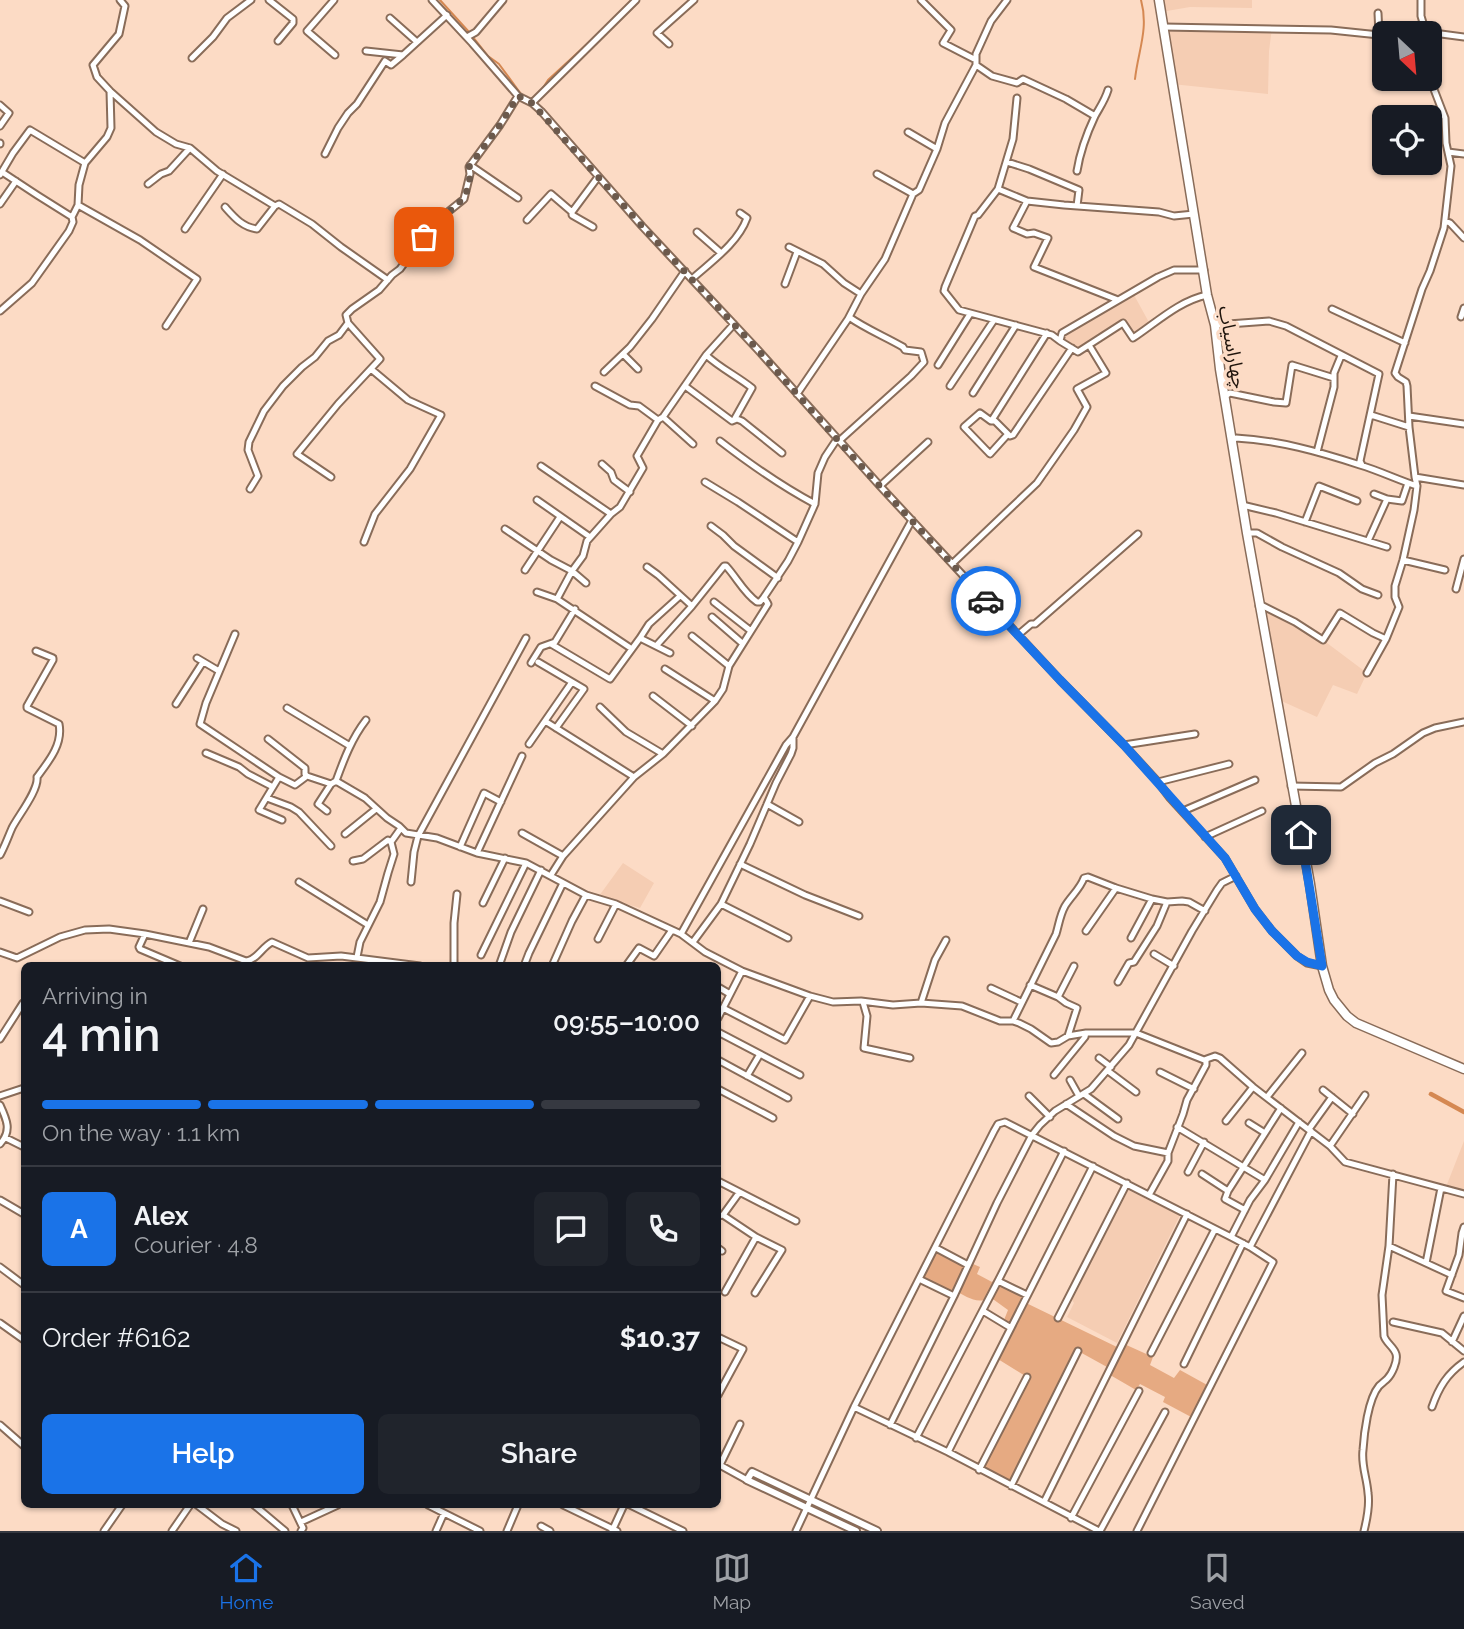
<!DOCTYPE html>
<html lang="en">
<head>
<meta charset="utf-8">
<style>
	:root { --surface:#171b24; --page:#20242c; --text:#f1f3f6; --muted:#9ea1a6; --line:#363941; --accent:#1a73e8 }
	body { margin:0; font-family:Raleway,"Noto Sans Arabic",sans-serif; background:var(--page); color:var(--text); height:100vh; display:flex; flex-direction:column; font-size:26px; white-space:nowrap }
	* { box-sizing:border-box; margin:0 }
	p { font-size:23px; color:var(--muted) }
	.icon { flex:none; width:38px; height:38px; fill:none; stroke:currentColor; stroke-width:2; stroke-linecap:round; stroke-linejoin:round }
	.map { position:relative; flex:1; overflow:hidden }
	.drawer { position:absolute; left:21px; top:962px; width:700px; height:546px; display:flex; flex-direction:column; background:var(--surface); border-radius:10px; box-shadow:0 2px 5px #0004 }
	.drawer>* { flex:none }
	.needle { width:46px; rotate:154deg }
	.buttons { position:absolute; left:1372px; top:21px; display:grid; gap:14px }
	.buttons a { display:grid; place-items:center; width:70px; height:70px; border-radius:10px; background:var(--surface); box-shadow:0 2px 5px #0004; font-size:35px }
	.pin { position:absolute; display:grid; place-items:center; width:60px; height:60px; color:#fff; margin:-30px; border-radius:14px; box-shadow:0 4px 10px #0006 }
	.courier { position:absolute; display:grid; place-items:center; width:70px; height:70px; margin:-35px; border:5px solid #1a73e8; border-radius:50%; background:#fff; color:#222; box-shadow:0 2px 9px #0007 }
	.head em { font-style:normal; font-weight:600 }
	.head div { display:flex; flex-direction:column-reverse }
	.head { display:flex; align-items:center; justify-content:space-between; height:119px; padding:0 21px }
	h1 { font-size:46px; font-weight:600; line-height:52px }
	.bar { display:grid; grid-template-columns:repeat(4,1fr); gap:10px 7px; align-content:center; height:84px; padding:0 21px }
	.bar i { height:9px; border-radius:5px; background:var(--line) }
	.bar .active { background:var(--accent) }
	.bar p { grid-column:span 4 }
	.line { display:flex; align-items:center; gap:18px; padding:0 21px; border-top:2px solid var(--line) }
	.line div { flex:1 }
	.round { display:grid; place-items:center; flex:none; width:74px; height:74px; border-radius:10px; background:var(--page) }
	.cta { display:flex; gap:14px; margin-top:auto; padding:14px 21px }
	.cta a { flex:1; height:80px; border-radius:10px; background:var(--accent); color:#fff; font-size:28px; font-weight:600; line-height:80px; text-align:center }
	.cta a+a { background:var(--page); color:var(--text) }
	.menu { display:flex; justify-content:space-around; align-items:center; height:98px; border-top:2px solid var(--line); background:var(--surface); font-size:19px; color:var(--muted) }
	.menu a { display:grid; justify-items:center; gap:4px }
	.menu .active { color:var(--accent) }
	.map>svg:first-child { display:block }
</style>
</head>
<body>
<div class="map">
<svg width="1464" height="1531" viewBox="0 0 1464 1531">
	<rect width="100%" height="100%" fill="#fcdbc5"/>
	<path fill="#f5cdb3" d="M1159,0H1252V8L1190,7L1161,12Z
		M1164,27L1272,28L1269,51L1268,94L1172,84Z
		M1134,295L1151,326L1135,335L1127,323L1094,342L1083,352L1061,337Z
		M1263,606L1323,640L1367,673L1357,694L1333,685L1317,717L1277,699Z
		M623,863L654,883L640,908L599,896Z
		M1464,1141V1191L1446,1187Z
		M1128,1190L1180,1215L1117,1343L1067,1317L1074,1303L1072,1300Z"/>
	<path fill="#e6aa82" d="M936,1248L980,1267L977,1274L992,1282L996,1276L1025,1293L1022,1301L1119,1348L1122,1343L1153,1357L1150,1365L1174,1378L1180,1370L1209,1386L1193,1418L1163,1402L1165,1397L1140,1384L1136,1390L1105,1372L1107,1367L1078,1351L1011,1486L979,1470L1027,1377L993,1356L1010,1324L1004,1320L1008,1310L990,1297C978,1306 966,1296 954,1290L951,1296L919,1279Z"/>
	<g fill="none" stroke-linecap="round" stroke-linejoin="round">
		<path stroke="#d58852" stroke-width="2" d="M440,0L469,32
			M603,29L632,0
			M473,37L488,56L499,64L521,94L525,97
			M1135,79C1138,51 1149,29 1141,0
			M541,91L548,80L586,45
			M0,1113L4,1125"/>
		<path stroke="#d58852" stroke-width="4.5" d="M1431,1094L1464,1112"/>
		<defs>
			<path id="minor" d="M269,0L293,19V23L278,41
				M334,0L307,31L335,55
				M432,0L472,43L518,96L532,103L541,111L642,226L758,350L880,486L1060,680L1124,745L1158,782L1170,798L1225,858L1255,909L1272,931L1297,956L1307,963L1322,966
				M921,0L951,30L943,43L976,60
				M1421,0V16L1426,33
				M390,18L417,42
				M1164,27L1331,30L1379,35L1378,13
				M1426,32L1464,37
				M467,37L476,32L503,0
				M669,44L657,33L694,0
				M366,51L403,55L447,15
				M192,58L213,37L227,18L251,0
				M976,65L992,76L1017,83L1023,79L1066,99L1095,116
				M110,91L156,132L176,144L190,148L217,171L275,206L279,204L312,224L341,247L388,280
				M1017,98L1013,139L998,189L978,215L975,216L945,287L944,291L959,310L1052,335L1060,341L1078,352L1123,323L1133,338C1157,322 1179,301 1207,295
				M532,103L636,0
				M0,105L9,113L0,126
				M908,132L937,149
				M0,143V144
				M1448,152L1464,154
				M325,154L338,128L348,113L357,104L385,61L391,65L403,55
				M1007,162L1029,169L1079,190L1077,206
				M470,165L518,198
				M1077,171C1080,152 1087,133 1095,116C1100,107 1105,100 1108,90
				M2,172L37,195L72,217
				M877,174L913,194
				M0,175L13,153L30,130L85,163
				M148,184L161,174L169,171L190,148
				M998,189L1027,201L1064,205L1159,212L1174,216L1194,214
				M1027,201L1013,228L1027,234L1034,233L1048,238L1034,267L1118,300
				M0,204L16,181
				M78,205L140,240L197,279L166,326
				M225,207C234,217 242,227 257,229L275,206
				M572,212L598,177
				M527,220L551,194L572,212V215L593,227
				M1445,221L1450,223L1464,238
				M185,229L223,174
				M697,232L721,253
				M789,247L823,264L844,283L861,294
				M693,278C712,261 738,243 747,218L740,213
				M785,284L797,252
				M1332,309L1405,343
				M0,311L32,283L69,231L73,222L72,217L78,205L79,185L85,163L107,137L111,128L110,91L97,77L93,65L119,34L125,6L120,0
				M1461,317L1464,308
				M1215,325L1269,321L1286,326L1379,374L1360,461L1362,465
				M1060,341L1062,333L1158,277L1174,270H1204
				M623,354L638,369
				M706,355C720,368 737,376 752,388L734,420
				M938,365L970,314
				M604,372L630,347L652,319L685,271
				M595,386L630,405L639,406L658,420
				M685,386L732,421L737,419L742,421L782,453
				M950,386L994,320
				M973,393L1016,325
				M797,394L848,319L861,294L885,259L913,194L919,190L937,149L945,123L976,65V54L991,21L1007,0
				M1225,396L1230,393L1274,402L1286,403L1292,365L1334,378
				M1371,415L1409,427
				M1409,416L1464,424
				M663,417L693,444
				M992,420L1047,333
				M1008,434L990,454L964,427L980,413L991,421H995L1010,436L1013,435L1072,348
				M720,441C750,464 781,486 815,504
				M839,441L911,376L924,362L921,352L905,350L903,347C884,336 866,329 849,317
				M1232,441L1236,438C1278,440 1320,452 1360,465C1380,471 1398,480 1417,486
				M1317,452L1334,387V373L1341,356
				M602,464L611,472L614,480L630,492
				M541,466L611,514
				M331,477L297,454L338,404L380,359L348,323
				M1415,477L1464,485
				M705,482L738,502L798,542
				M880,486L928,442
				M250,489L258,476L248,450L249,442L264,411L283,386L302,367L315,357L328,341L339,335L348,323L346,315L352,309L379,290L392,275L400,269L433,224L464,199L470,174L469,167L500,125L518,96
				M1374,494L1387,499L1402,501L1408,483
				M537,500L590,537
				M1242,505L1276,513L1387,547
				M1305,522L1319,486L1357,501
				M711,526L723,535L734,546L778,578
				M505,529L551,560L572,571L586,583
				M1247,533H1257L1282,547L1339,573L1362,589L1378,595
				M1368,541L1387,499
				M364,542L375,514L410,469L441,415L408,400L371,369
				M1403,560L1445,570
				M953,563L1037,483L1074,430L1087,407L1077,389L1106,373L1089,345
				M647,567L658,575L692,606
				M525,570L560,517
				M1456,589L1464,559
				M537,592L557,599
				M714,602L751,631
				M1259,606H1263L1295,622L1323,640L1340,613L1373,633L1386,639
				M712,617L742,643
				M235,634L206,703L200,724L279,777L295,785L307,776L331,784L336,781L365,798L387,818L399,826L406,833L437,838L477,853L526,863L586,895L616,904L681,934L705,952L742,971L810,996L833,1002L861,1001L893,1005L921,1003L962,1006L1000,1021H1013L1019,1023L1031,1029L1051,1043L1058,1042L1068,1036L1086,1033H1136L1204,1060L1215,1056L1220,1058L1253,1087L1330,1146L1345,1162L1464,1194
				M1018,635L1031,624H1035L1138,534
				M692,636L729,666
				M640,638L649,624L680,596
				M551,644L610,679L640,638L670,653
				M656,646L692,606L724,566H726C737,578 744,593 757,602H760L764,597
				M632,649L557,599L572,571L583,556L587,541L611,514L620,507L643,468L637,456L658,420L663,417L706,355L734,324
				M197,658L219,671
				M538,662L584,689L556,728
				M531,663L541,647L555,642L575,609
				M665,669L715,701
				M1367,673L1386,639L1399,607L1395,597V586L1403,560L1414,510L1417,486L1415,477L1409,427L1407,386L1406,382L1398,377L1395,373L1422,289L1430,271L1444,228L1451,166L1446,143L1445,118L1430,79
				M653,696L692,726
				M176,704L203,662
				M600,707L626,732L663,754
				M287,708L350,746
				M545,721L634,777
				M268,739L305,768V774L307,776
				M529,744L572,682
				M1124,745L1195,734
				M206,753L239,767L248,774L273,787
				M279,777L259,810L282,820
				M336,781C344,759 352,738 366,720
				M1158,782L1229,764
				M1291,786L1341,787L1375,763L1393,754L1423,733L1435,728L1464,722
				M267,798L291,807L299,812L331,846
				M767,804L799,822
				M327,811L318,804L331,784
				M1183,811L1255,780
				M522,833L563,856
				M345,834L376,809
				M1205,837L1262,811
				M460,847L484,793L501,802
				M477,853L522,756
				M0,855C5,846 8,837 12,828C18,816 39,790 37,777C49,761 63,744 59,724L27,708V706L53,660V658L36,651
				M353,861L363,859L388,840L391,842L401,828
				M740,864L805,895L859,916
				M551,875L563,856L634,777L663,754L715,701L723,689L729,666L768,604L764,597L788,561L798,542L815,504L818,473L825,457L837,439
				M299,882L368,925
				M411,882L414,852L418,836L526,638
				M0,901L29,912
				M483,903L505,858
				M721,904L788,938
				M1086,931L1116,888
				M145,934L139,947L140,949L180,966
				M681,934L786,745L793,737L912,520
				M1131,938L1152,899
				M598,939L616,904
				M693,942L721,904L750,844L776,783L791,754L793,748V737
				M189,943L203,909
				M0,952L17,958L60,937L85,930L109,929L145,934L209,947L246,961C257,960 262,947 272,942L308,958L341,956L420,966
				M1154,954L1174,966
				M481,955L526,863
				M357,957L360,942L380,902L388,873L394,854L391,842
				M454,966V923L457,894
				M499,966L511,932L541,870
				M524,966L529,953L563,883
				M552,966L572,921L586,895
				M626,966L639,948L654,956L672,930
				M1118,982L1129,963L1134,962L1157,926L1167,902
				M1030,985L1058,997L1066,1003L1077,1008L1068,1036
				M718,987L730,994
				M991,988L1021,1002
				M1058,997L1074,966
				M863,1002L867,1016L864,1048L910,1058
				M921,1003L935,960L946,940
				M723,1008L785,1040L810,996
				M718,1018L742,971
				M1013,1021L1056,934C1059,924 1060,915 1065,906C1071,896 1080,889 1084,878L1088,877L1116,888L1152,899L1167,902L1182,901L1189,902L1205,911
				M718,1032L800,1075
				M0,1039L23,1003
				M1099,1058L1111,1067
				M718,1060L788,1098
				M1108,1071L1136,1092
				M1160,1072L1194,1089
				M1054,1075L1085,1037L1086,1033
				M747,1076L760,1054
				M1070,1080L1079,1096
				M718,1089L773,1118
				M1323,1090L1353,1114
				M1084,1094L1118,1119
				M0,1096L24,1088
				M1029,1096L1050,1117
				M1267,1097L1302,1053
				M1066,1104L1114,1136L1134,1146L1168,1153
				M0,1105C7,1120 12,1131 0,1144
				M1226,1121L1253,1087
				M1249,1123L1265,1133
				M1177,1127L1265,1180
				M1309,1129L1332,1097
				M6,1138L24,1147
				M1330,1146L1365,1095
				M1188,1172L1204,1142
				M1202,1174L1228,1191
				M718,1181L796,1221
				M1149,1195L1168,1161V1153L1183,1114L1187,1100L1206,1065V1060
				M0,1200L24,1214
				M1245,1210L1225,1199L1228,1191L1281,1108
				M723,1215L739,1193
				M718,1216L723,1215L756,1237L782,1250L755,1293
				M1464,1227L1462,1233L1459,1255L1446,1291L1464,1298
				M1231,1237L1250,1200L1265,1180L1299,1122
				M1389,1246L1452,1275
				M1250,1247L1311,1131
				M718,1248L722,1251
				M936,1248L968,1265
				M1426,1263L1441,1188
				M0,1267L24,1285
				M919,1279L954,1296
				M998,1281L1027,1295
				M725,1292L756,1237
				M983,1311L1011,1328
				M1058,1318L1127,1183
				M1393,1322L1442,1333L1464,1351
				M0,1323L24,1340
				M718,1337L743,1349L718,1395
				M1452,1342L1464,1316
				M1151,1353L1215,1229
				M1184,1364L1243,1243
				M854,1407L948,1452L1099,1531
				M1432,1407C1439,1387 1447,1374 1464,1362
				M0,1425L24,1446
				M890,1425L954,1296L997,1203L1032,1135L1040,1125L1055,1111L1091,1089L1129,1045L1192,931L1217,890L1222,883L1236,876
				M916,1438L998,1281L1064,1151
				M948,1452L1093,1166
				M718,1464L747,1480
				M720,1465L740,1424
				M979,1470L1027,1377
				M1011,1486L1078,1351
				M1044,1502L1187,1214
				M197,1505L222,1524L236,1531
				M254,1505L285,1531
				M292,1505L303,1528L301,1531
				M428,1505L480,1531
				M563,1505L617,1531
				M630,1505L683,1531
				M1071,1518L1139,1391
				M301,1522L338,1505
				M541,1526L550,1531
				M104,1531L122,1505
				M172,1531L190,1505
				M436,1531L444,1513
				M507,1531L518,1505
				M612,1531L624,1505
				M796,1531L854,1407L994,1131L998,1124L1005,1122L1231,1237L1250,1247L1273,1262L1137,1531
				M1100,1531L1165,1412
				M1364,1531C1367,1519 1370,1506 1368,1493C1367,1478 1361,1465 1363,1450C1364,1434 1368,1399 1379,1386C1380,1385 1386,1380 1387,1379C1392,1374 1398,1361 1396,1354C1394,1347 1386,1343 1384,1336L1382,1295L1389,1246L1393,1174"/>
			<path id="major" d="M856,1531L747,1480L752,1472L877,1531"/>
			<path id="highway" d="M1159,0L1207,295L1215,325L1220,369L1247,533L1310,884L1322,966L1329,990L1334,1000L1347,1016L1356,1023L1464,1069"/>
		</defs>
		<use href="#minor" stroke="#896c59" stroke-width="9"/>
		<use href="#major" stroke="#896c59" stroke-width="10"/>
		<use href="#highway" stroke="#896c59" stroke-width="11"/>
		<use href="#minor" stroke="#fff" stroke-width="5"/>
		<use href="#major" stroke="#fff" stroke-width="6"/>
		<use href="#highway" stroke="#fff" stroke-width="8"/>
	</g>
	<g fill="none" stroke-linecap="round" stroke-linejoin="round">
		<path stroke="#6c5a4d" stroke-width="7" stroke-dasharray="0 12.6" d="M424,237C441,210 475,206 469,167L500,125L518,96L532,103L642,226L758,350L852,456L986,601"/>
		<path stroke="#1a73e8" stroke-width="9" d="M986,601L1060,680L1124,745L1225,858L1255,909L1272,931L1297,956L1307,962L1322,966L1301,835"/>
	</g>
	<g text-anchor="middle" stroke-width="7" stroke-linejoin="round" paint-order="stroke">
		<g font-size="19" fill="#1f140c" stroke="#fcdbc5">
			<text transform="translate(1233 347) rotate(80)" y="7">چهاراسیاب</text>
		</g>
	</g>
</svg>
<div class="buttons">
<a><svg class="needle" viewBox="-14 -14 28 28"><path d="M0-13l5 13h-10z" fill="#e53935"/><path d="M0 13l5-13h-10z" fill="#9ea1a6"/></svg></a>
<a><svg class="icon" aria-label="locate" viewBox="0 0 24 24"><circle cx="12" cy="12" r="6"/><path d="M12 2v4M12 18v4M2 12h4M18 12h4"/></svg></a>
</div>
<div class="pin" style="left:424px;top:237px;background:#ea580c"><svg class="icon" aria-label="bag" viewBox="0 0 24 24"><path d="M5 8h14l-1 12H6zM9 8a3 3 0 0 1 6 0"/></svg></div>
<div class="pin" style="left:1301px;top:835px;background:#1f2937"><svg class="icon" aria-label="home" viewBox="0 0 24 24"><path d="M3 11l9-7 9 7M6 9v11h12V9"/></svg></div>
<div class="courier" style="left:986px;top:601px"><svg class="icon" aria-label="car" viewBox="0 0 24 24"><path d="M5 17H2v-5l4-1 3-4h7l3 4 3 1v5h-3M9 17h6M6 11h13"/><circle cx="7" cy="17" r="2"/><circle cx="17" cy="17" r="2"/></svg></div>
<section class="drawer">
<div class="head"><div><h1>4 min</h1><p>Arriving in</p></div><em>09:55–10:00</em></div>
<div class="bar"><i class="active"></i><i class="active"></i><i class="active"></i><i></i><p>On the way · 1.1 km</p></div>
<div class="line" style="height:126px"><b class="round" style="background:var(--accent);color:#fff">A</b><div><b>Alex</b><p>Courier · 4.8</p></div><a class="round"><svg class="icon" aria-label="chat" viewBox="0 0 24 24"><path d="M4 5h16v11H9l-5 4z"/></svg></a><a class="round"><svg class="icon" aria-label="phone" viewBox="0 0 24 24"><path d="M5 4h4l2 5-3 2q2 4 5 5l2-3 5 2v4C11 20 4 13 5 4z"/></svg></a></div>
<div class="line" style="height:91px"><div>Order #6162</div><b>$10.37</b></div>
<div class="cta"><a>Help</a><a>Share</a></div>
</section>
</div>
<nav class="menu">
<a class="active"><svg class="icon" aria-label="home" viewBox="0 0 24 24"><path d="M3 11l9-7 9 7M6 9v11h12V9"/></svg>Home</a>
<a><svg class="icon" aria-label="map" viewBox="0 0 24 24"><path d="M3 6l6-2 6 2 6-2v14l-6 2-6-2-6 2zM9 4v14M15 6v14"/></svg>Map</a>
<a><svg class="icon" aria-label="saved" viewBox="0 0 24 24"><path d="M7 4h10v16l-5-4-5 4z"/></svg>Saved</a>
</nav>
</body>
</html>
